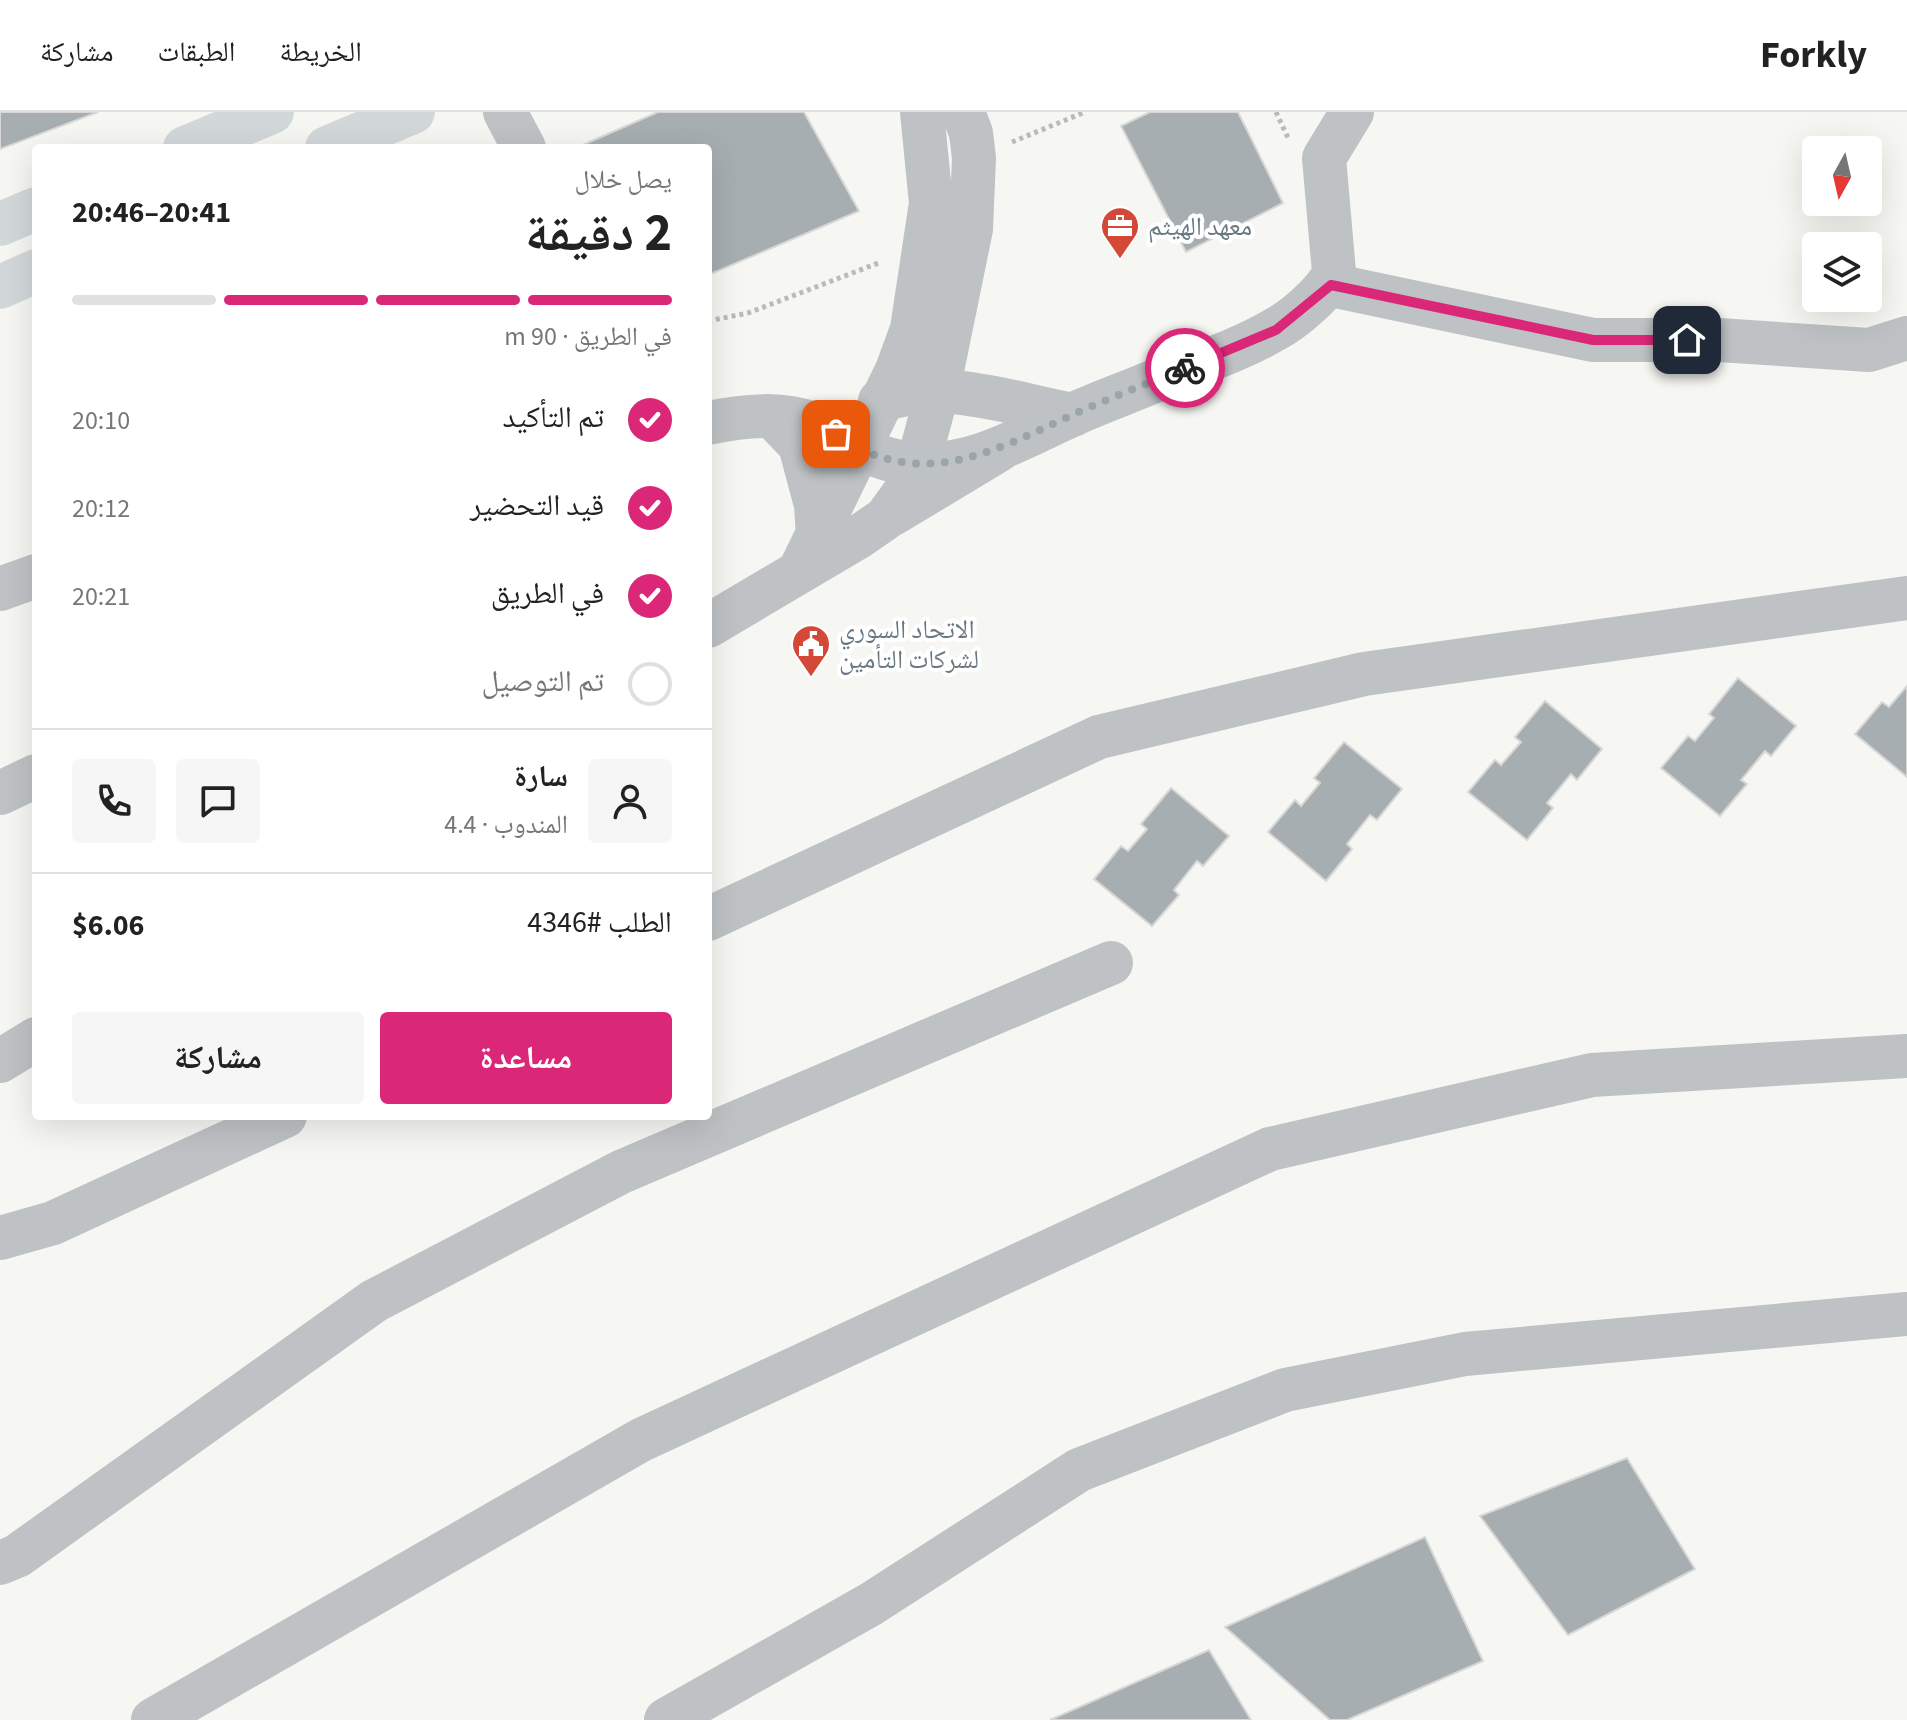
<!DOCTYPE html>
<html lang="ar">
<head>
<meta charset="utf-8">
<style>
	:root { --surface:#fff; --page:#f6f6f6; --text:#222; --muted:#767676; --line:#e0e0e0; --accent:#db2777 }
	body { margin:0; font-family:"Source Sans 3","Noto Naskh Arabic",sans-serif; background:var(--page); color:var(--text); direction:rtl; height:100vh; display:flex; flex-direction:column; font-size:30px; white-space:nowrap }
	* { box-sizing:border-box; margin:0 }
	p { font-size:26px; color:var(--muted) }
	.icon { flex:none; width:44px; height:44px; fill:none; stroke:currentColor; stroke-width:2; stroke-linecap:round; stroke-linejoin:round }
	.map { position:relative; flex:1; overflow:hidden; direction:ltr }
	.details { position:absolute; left:32px; top:32px; width:680px; height:976px; display:flex; flex-direction:column; background:var(--surface); border-radius:8px; box-shadow:0 8px 32px #0002; direction:rtl }
	.details>* { flex:none }
	.needle { width:52px; rotate:188deg }
	.buttons { position:absolute; left:1802px; top:24px; display:grid; gap:16px }
	.buttons a { display:grid; place-items:center; width:80px; height:80px; border-radius:8px; background:var(--surface); box-shadow:0 8px 32px #0002; font-size:40px }
	.pin { position:absolute; display:grid; place-items:center; width:68px; height:68px; color:#fff; margin:-34px; border-radius:16px; box-shadow:0 4px 12px #0006 }
	.courier { position:absolute; display:grid; place-items:center; width:80px; height:80px; margin:-40px; border:6px solid #db2777; border-radius:50%; background:#fff; color:#222; box-shadow:0 2px 10px #0007 }
	.overview em { font-style:normal; font-weight:700 }
	.overview div { display:flex; flex-direction:column-reverse }
	.overview { display:flex; align-items:center; justify-content:space-between; height:136px; padding:0 40px }
	h1 { font-size:52px; font-weight:700; line-height:60px }
	.bar { display:grid; grid-template-columns:repeat(4,1fr); gap:12px 8px; align-content:center; height:96px; padding:0 40px }
	.bar i { height:10px; border-radius:6px; background:var(--line) }
	.bar .active { background:var(--accent) }
	.bar p { grid-column:span 4 }
	.line { display:flex; align-items:center; gap:20px; padding:0 40px; border-top:2px solid var(--line) }
	.line div { flex:1 }
	.round { display:grid; place-items:center; flex:none; width:84px; height:84px; border-radius:8px; background:var(--page) }
	ol { padding:0 40px; list-style:none }
	li { display:flex; align-items:center; gap:24px; height:88px }
	li p { margin-inline-start:auto }
	li .icon { padding:8px; border-radius:50%; background:var(--accent); color:#fff; stroke-width:4 }
	li:last-child { color:var(--muted) }
	li i { width:44px; height:44px; border:4px solid var(--line); border-radius:50% }
	.cta { display:flex; gap:16px; margin-top:auto; padding:16px 40px }
	.cta a { flex:1; height:92px; border-radius:8px; background:var(--accent); color:#fff; font-size:32px; font-weight:700; line-height:92px; text-align:center }
	.cta a+a { background:var(--page); color:var(--text) }
	header { display:flex; align-items:center; gap:48px; box-sizing:border-box; height:112px; padding:0 40px; background:var(--surface); border-bottom:2px solid var(--line) }
	header strong { font-size:38px }
	nav { display:flex; gap:44px; margin-inline-start:auto; font-size:28px }
	.map>svg:first-child { display:block }
</style>
</head>
<body>
<header>
<strong>Forkly</strong>
<nav><a>الخريطة</a><a>الطبقات</a><a>مشاركة</a></nav>
</header>
<div class="map">
<svg width="1907" height="1608" viewBox="0 0 1907 1608">
	<rect width="100%" height="100%" fill="#f6f6f3"/>
	<path fill="#a6aeb2" stroke="#d8d7d6" stroke-width="2" d="M0,0H98L0,37Z
		M658,0H804L859,99L708,163V36H576Z
		M1150,0H1238L1283,91L1186,140L1121,14Z
		M1738,566L1796,614L1771,644L1765,639L1741,668L1747,672L1720,704L1661,656L1688,624L1695,629L1714,606L1709,602Z
		M1907,574V665L1855,622L1882,590L1889,595Z
		M1545,589L1602,637L1577,668L1571,662L1547,691L1553,696L1527,728L1468,680L1495,648L1501,653L1521,630L1515,625Z
		M1344,630L1402,677L1377,708L1370,703L1347,732L1352,737L1326,769L1268,720L1295,688L1301,694L1320,671L1314,666Z
		M1171,676L1229,724L1203,754L1197,749L1174,778L1179,783L1152,814L1094,767L1121,734L1128,739L1147,717L1141,712Z
		M1627,1346L1695,1457L1568,1523L1480,1404Z
		M1425,1425L1483,1549L1347,1608H1330L1225,1515Z
		M1209,1538L1251,1608H1050Z"/>
	<g fill="none" stroke-linecap="round" stroke-linejoin="round">
		<path stroke="#b8bbbd" stroke-width="5" stroke-dasharray="4 4" stroke-linecap="butt" d="M1276,0L1289,28
			M1012,30L1085,0
			M708,209L748,201L881,150"/>
		<path stroke="#bec2c5" stroke-width="44" d="M505,0L524,36
			M1331,173L1593,228H1719L1869,238L1907,226
			M880,289C942,266 1010,291 1073,303
			M708,311C743,304 782,299 816,313C854,329 871,349 917,352C973,356 1023,325 1072,303C1096,292 1121,283 1145,273C1187,255 1234,241 1274,218C1292,209 1329,178 1334,160L1324,46L1352,0
			M0,477L36,464
			M0,681L36,664
			M708,807L1099,625L1364,562L1907,486
			M0,1126L53,1111L285,1004
			M0,1451L17,1444L374,1189L621,1060L1111,851
			M153,1608L641,1328L1270,1037L1592,963L1907,944
			M666,1608L871,1492L1079,1358L1285,1278L1465,1242L1907,1202"/>
		<path stroke="#bec2c5" stroke-width="44" d="M773,305L800,333L816,393L818,424
			M891,403L999,338
			M800,458L897,258L912,217L931,91L922,0
			M708,514L860,424L886,406L907,377L918,352L938,278L971,117L974,46L971,21L963,0
			M0,949L36,927"/>
		<path stroke="#d2d8d9" stroke-width="44" d="M185,36L272,0
			M327,36L413,0
			M0,112L36,97
			M0,175L36,159"/>
	</g>
	<g fill="none" stroke-linecap="round" stroke-linejoin="round">
		<path stroke="#9aa5a9" stroke-width="8" stroke-dasharray="0 14.4" d="M836,322C919,381 992,340 1072,303C1109,286 1147,272 1185,256"/>
		<path stroke="#db2777" stroke-width="10" d="M1185,256L1276,218L1331,173L1593,228H1687"/>
	</g>
	<defs>
		<symbol id="office-pin" viewBox="-11 -11 22 30"><path d="M0 17L-7.5 6A9.5 9.5 0 1 1 7.5 6Z" fill="#d34836" stroke="#fff"/><path d="M-6-3h4V-5.5h4V-3h4V5H-6ZM-1-4.5V-3h2v-1.5ZM-6 0V1H6V0Z" fill="#fff"/></symbol>
		<symbol id="civic-pin" viewBox="-11 -11 22 30"><path d="M0 17L-7.5 6A9.5 9.5 0 1 1 7.5 6Z" fill="#d34836" stroke="#fff"/><path d="M-.6-6.5H3V-4.5H.6V-3L4-1V1h2V6H-6V1h2V-1L-.6-3ZM-1.2 2.5V6h2.4V2.5Z" fill="#fff"/></symbol>
	</defs>
	<g fill-rule="evenodd">
		<use href="#office-pin" x="1098" y="92" width="44" height="60"/>
		<use href="#civic-pin" x="789" y="510" width="44" height="60"/>
	</g>
	<g text-anchor="middle" stroke-width="8" stroke-linejoin="round" paint-order="stroke">
		<g font-size="26" fill="#687981" stroke="#fff" text-anchor="start">
			<text x="1148" y="123">معهد الهيثم</text>
			<text x="839" y="526">الاتحاد السوري<tspan x="839" dy="30">لشركات التأمين</tspan></text>
		</g>
	</g>
</svg>
<div class="buttons">
<a><svg class="needle" viewBox="-14 -14 28 28"><path d="M0-13l5 13h-10z" fill="#e53935"/><path d="M0 13l5-13h-10z" fill="#767676"/></svg></a>
<a><svg class="icon" aria-label="layers" viewBox="0 0 24 24"><path d="M12 4l9 5-9 5-9-5zM3 14l9 5 9-5"/></svg></a>
</div>
<div class="pin" style="left:836px;top:322px;background:#ea580c"><svg class="icon" aria-label="bag" viewBox="0 0 24 24"><path d="M5 8h14l-1 12H6zM9 8a3 3 0 0 1 6 0"/></svg></div>
<div class="pin" style="left:1687px;top:228px;background:#1f2937"><svg class="icon" aria-label="home" viewBox="0 0 24 24"><path d="M3 11l9-7 9 7M6 9v11h12V9"/></svg></div>
<div class="courier" style="left:1185px;top:256px"><svg class="icon" aria-label="bike" viewBox="0 0 24 24"><circle cx="6" cy="16" r="4"/><circle cx="18" cy="16" r="4"/><path d="M6 16l4-8h5l3 8M10 8l3 8H6M13 5h3"/></svg></div>
<section class="details">
<div class="overview"><div><h1>2 دقيقة</h1><p>يصل خلال</p></div><em>20:41–20:46</em></div>
<div class="bar"><i class="active"></i><i class="active"></i><i class="active"></i><i></i><p>في الطريق · 90 m</p></div>
<ol>
<li><svg class="icon" aria-label="check" viewBox="0 0 24 24"><path d="M5 12l5 5 9-10"/></svg>تم التأكيد<p>20:10</p></li>
<li><svg class="icon" aria-label="check" viewBox="0 0 24 24"><path d="M5 12l5 5 9-10"/></svg>قيد التحضير<p>20:12</p></li>
<li><svg class="icon" aria-label="check" viewBox="0 0 24 24"><path d="M5 12l5 5 9-10"/></svg>في الطريق<p>20:21</p></li>
<li><i></i>تم التوصيل</li>
</ol>
<div class="line" style="height:144px"><a class="round"><svg class="icon" aria-label="person" viewBox="0 0 24 24"><circle cx="12" cy="8" r="4"/><path d="M4 21q1-7 8-7t8 7"/></svg></a><div><b>سارة</b><p>المندوب · 4.4</p></div><a class="round"><svg class="icon" aria-label="chat" viewBox="0 0 24 24"><path d="M4 5h16v11H9l-5 4z"/></svg></a><a class="round"><svg class="icon" aria-label="phone" viewBox="0 0 24 24"><path d="M5 4h4l2 5-3 2q2 4 5 5l2-3 5 2v4C11 20 4 13 5 4z"/></svg></a></div>
<div class="line" style="height:104px"><div>الطلب #4346</div><b>$6.06</b></div>
<div class="cta"><a>مساعدة</a><a>مشاركة</a></div>
</section>
</div>
</body>
</html>
